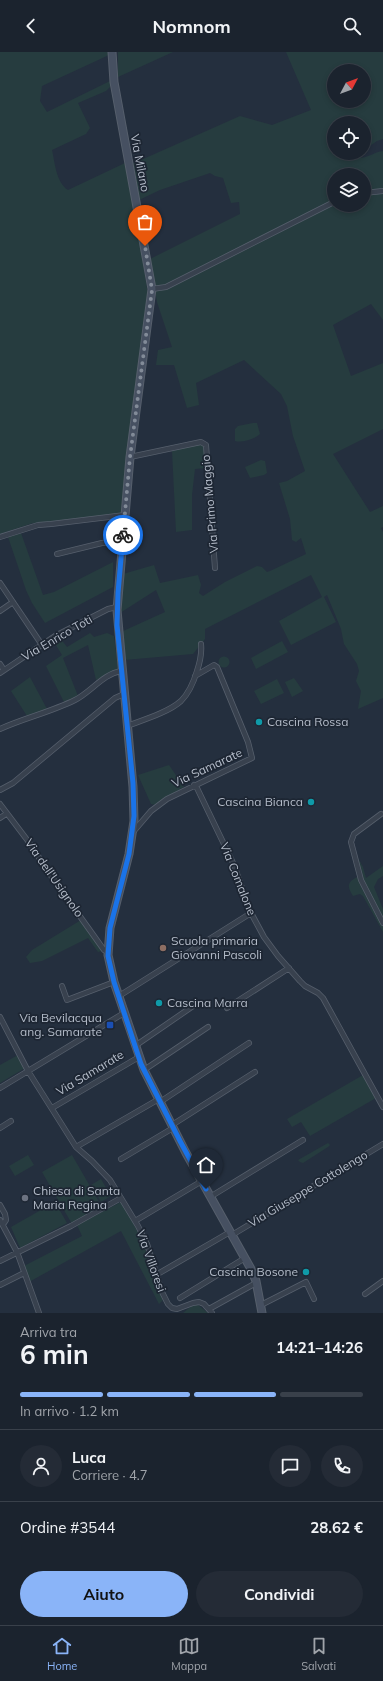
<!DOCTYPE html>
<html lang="it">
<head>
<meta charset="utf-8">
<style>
	:root { --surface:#1b232e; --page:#242b36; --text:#f1f3f6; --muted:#a0a4aa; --line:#39404a; --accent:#8ab4f8 }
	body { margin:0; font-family:Mulish,sans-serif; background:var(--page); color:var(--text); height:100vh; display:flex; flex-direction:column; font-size:15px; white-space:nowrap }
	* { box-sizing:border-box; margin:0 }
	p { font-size:13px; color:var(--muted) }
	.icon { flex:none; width:22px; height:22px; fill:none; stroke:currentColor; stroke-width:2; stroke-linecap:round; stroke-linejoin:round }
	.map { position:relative; height:1261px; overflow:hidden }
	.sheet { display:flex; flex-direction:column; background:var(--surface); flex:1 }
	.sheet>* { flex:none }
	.needle { width:26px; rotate:49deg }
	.controls { position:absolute; left:327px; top:12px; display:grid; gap:8px }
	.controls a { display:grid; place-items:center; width:44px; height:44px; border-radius:50%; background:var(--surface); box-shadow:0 2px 6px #0003,0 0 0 1px var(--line); font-size:20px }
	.pin { position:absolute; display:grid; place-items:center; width:34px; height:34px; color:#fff; margin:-41px -17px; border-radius:50% 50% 50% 0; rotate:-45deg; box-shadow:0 0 4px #0007 }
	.pin .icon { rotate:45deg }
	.courier { position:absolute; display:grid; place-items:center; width:40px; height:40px; margin:-20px; border:3px solid #1a73e8; border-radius:50%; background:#fff; color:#222; box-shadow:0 1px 5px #0007 }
	.summary em { font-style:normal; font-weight:700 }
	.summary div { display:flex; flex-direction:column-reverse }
	.summary { display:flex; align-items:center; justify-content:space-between; height:68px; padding:0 20px }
	h1 { font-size:26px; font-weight:700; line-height:30px }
	.bar { display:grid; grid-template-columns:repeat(4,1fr); gap:6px 4px; align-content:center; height:48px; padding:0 20px }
	.bar i { height:5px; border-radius:3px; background:var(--line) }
	.bar .active { background:var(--accent) }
	.bar p { grid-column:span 4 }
	.line { display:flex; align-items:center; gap:10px; padding:0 20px; border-top:1px solid var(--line) }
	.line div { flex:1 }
	.round { display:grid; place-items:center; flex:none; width:42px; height:42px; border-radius:21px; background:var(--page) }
	.cta { display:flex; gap:8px; margin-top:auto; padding:8px 20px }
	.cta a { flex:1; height:46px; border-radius:24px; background:var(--accent); color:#111; font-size:16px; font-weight:700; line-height:46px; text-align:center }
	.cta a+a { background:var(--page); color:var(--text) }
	header { display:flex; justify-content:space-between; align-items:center; height:52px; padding:0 20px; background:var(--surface); font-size:18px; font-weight:700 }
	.tab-bar { display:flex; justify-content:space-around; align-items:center; height:56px; border-top:1px solid var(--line); background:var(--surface); font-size:11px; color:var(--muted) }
	.tab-bar a { display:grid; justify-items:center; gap:2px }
	.tab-bar .active { color:var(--accent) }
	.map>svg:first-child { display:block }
</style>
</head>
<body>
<header><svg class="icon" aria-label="back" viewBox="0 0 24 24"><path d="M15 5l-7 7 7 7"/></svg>Nomnom<svg class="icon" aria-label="search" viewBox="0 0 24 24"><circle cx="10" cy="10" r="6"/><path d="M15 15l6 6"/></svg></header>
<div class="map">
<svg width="383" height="1261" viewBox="0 0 383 1261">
	<rect width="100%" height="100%" fill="#242f3e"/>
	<path fill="#263c3f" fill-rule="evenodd" d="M0,0H109V3L42,34L40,49L47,60L110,29L111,34L106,39L78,51L90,76L86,82L52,98C55,111 56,130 68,138L125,111L134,150L148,243L122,461L42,471H33L0,482Z
		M118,0H173L118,25Z
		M286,0H383V87L377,89L364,98V71H334V101H360L359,106C368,106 374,100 383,99V268L371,252L333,273L351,324L383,311V377L333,402L370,460L383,454V475L381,476L383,480V646L358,657L361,639L356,629L359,619L357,612L344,592L341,577L327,543L324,545L336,570L291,593L279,569L322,545L311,523L205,577V587L193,602L124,608L121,580L165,560L156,538L120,561L123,522L154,513L160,531L198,523L201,533L199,541L203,544L225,530L257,514L262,515L267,520L270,519L306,502L301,486L296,490L292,488L290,467L279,431L287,429L305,419L293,384L287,354L281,342L244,308L196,331L199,353L187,356L174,313H156L158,298L172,295L157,250L150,207L240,162L239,150L231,151L223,126L215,124L210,121L160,138L139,148L132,112L240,64L272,73L311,58ZM334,19H364V49H334ZM334,123H364V153H334Z
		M253,371H257L260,382C255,387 242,391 235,389V377L238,374Z
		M201,391L205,395V416L195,417L192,443V478L176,480L172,399Z
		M261,408L265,409L267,421L264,423L250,426L245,415Z
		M21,481L43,543L54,540L113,510V535L45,571L32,551L26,538L8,485Z
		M90,581L94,585L107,581L114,584L118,617L96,628L88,593L63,606L78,644L64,650L46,614L62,603L53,588L60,586L67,595Z
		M282,589L288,600L256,617L251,606Z
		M218.5 610a5.5 5.5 0 1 1 11 0a5.5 5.5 0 1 1-11 0Z
		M30,625L47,657L34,663L27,664L11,639Z
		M294,626L303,639L292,645L285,630Z
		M277,627L284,641L261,652L254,639Z
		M169,713L184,735L156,753L151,752L138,723Z
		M358,806L363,815L366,826L383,814V824L378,827L374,835L383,857V880L363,844L360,842L353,844C345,832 349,829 361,823Z
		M81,868L102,899L98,900L88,886L42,909L30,911L26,905L32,898Z
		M18,1003L25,1016L0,1031V1013Z
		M363,1023L376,1046L310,1084L301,1070L292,1075L287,1067Z
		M328,1091L330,1093L328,1095L303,1111L300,1110L298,1108Z
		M28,1103L34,1113L15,1124L9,1114Z
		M72,1103L102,1155L72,1172L42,1120Z
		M101,1127L111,1144L101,1150L91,1133Z
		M55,1150L67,1171L20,1196L11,1175Z
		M121,1150C141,1180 151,1213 163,1248L159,1252L121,1179L29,1230L24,1214L82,1184L77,1173Z
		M194,1252L198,1253L208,1261H183Z"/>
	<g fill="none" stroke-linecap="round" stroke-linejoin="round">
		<defs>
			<path id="street" d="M364,141L383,139
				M152,237L166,235L334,150
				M130,405L201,390L206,393L215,516
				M0,485L38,473L51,472L125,463
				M57,502L102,491L123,489
				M0,531L42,593
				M0,559L13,550
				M0,612L4,618
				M0,621L55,584L108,557L117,555
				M127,674C143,668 169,660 181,649C188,642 194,629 197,619C200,610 202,601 201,592
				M0,677C24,666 51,660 75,648C91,640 103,622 121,619
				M194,733L197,736L234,813L250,859L264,885L278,904L300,929L305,934L318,941L323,946L383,1055
				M0,738L13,731L115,646L124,642
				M0,752L28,789L54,828L104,898L108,900
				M381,762L354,782L351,790L361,828L383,871
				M0,766L6,762
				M133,780L151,759L167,747L252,706L248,690L217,615L214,613L195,624
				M62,934L67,948L114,930
				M119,944L251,861
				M227,956L289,916
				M0,965L28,1019L76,1095L92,1109L110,1128L138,1174L147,1192L162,1240L168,1252L172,1256L177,1257L193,1251L199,1250L204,1252L212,1261
				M135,994L196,952
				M144,1018L208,975
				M0,1036L124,961
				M160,1050L249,991
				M52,1056L139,1005
				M172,1073L255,1020
				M0,1076L11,1069
				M76,1095L159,1047
				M121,1107L173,1076
				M210,1145L303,1088
				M0,1153L5,1162L6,1168L4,1171
				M0,1168L17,1200L39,1261
				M135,1169L202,1129
				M232,1183L383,1092
				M0,1209L71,1174L121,1146
				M156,1223L230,1180
				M0,1233L24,1221
				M365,1242L383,1229
				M180,1246L245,1206
				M261,1253L306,1230L314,1247
				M209,1257L256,1231"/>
			<path id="secondary" d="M112,0L114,30L152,237L130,405L117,558L133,735L134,769L129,802L110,876L108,903L114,930L144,1018L186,1101L251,1217L256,1229L262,1261"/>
		</defs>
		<use href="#street" stroke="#565f6c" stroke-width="6"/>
		<use href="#secondary" stroke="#565f6c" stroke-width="9"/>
		<use href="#street" stroke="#38414e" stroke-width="4.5"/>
		<use href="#secondary" stroke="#465061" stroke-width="7"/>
	</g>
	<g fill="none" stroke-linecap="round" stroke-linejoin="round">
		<path stroke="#828b98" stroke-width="4" stroke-dasharray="0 7.2" d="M123,483L130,405L152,238L145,194"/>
		<path stroke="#1a73e8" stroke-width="5" d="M123,483L118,541L117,573L133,731L134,764L129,802L110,876L108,904L114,930L141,1012L180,1089L206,1137"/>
	</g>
	<g fill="#0f9aa8" stroke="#1d2633" stroke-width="1.5">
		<circle cx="259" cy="670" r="4"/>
		<circle cx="311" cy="750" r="4"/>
		<circle cx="159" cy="951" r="4"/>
		<circle cx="306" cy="1220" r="4"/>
	</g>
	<circle fill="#8d6e63" stroke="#1d2633" stroke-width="1.5" cx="163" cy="896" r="4"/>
	<rect fill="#1a4fb4" stroke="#1d2633" stroke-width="1.5" x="106" y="969" width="8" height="8" rx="2"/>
	<circle fill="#6b7280" stroke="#1d2633" stroke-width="1.5" cx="25" cy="1146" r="4"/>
	<g text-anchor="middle" stroke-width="3.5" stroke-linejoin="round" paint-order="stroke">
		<g font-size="12" fill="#b4bcc9" stroke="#1d2633">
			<text transform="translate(140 111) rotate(79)" y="4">Via Milano</text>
			<text transform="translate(210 452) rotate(-95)" y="4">Via Primo Maggio</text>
			<text transform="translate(57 586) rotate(-30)" y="4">Via Enrico Toti</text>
			<text transform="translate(207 716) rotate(-25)" y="4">Via Samarate</text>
			<text transform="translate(54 826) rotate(55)" y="4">Via dell'Usignolo</text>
			<text transform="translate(238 827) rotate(68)" y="4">Via Comalone</text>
			<text transform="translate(90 1021) rotate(-31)" y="4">Via Samarate</text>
			<text transform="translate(308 1137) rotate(-31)" y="4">Via Giuseppe Cottolengo</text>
			<text transform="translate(151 1209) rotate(70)" y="4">Via Villoresi</text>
		</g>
		<g font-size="12" fill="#b4bcc9" stroke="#1d2633" text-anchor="start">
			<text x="267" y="674">Cascina Rossa</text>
			<text x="303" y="754" text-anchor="end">Cascina Bianca</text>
			<text x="171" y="893">Scuola primaria<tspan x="171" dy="14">Giovanni Pascoli</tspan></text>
			<text x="167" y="955">Cascina Marra</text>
			<text x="102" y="970" text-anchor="end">Via Bevilacqua<tspan x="102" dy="14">ang. Samarate</tspan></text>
			<text x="33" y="1143">Chiesa di Santa<tspan x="33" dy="14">Maria Regina</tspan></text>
			<text x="298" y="1224" text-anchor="end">Cascina Bosone</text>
		</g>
	</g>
</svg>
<div class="controls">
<a><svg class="needle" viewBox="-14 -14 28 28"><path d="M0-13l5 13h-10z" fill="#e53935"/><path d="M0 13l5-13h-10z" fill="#a0a4aa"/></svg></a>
<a><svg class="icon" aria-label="locate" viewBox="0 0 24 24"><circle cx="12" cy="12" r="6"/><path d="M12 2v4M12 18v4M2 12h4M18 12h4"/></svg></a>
<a><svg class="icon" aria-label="layers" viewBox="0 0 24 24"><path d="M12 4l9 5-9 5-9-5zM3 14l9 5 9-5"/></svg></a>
</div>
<div class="pin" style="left:145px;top:194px;background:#ea580c"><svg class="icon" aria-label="bag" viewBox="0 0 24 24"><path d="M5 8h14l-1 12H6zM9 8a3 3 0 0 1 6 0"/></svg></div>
<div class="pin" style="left:206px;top:1137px;background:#1f2937"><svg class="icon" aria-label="home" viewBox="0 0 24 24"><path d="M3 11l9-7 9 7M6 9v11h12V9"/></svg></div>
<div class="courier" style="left:123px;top:483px"><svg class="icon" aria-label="bike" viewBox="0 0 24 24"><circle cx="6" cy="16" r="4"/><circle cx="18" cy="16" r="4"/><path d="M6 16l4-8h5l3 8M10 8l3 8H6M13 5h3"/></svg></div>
</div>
<section class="sheet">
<div class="summary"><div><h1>6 min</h1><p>Arriva tra</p></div><em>14:21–14:26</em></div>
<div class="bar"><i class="active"></i><i class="active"></i><i class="active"></i><i></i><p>In arrivo · 1.2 km</p></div>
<div class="line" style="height:72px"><a class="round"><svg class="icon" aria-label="person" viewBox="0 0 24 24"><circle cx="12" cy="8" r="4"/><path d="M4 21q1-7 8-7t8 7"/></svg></a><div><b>Luca</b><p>Corriere · 4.7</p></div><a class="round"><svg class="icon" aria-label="chat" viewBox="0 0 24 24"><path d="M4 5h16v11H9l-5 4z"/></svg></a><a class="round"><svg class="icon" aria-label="phone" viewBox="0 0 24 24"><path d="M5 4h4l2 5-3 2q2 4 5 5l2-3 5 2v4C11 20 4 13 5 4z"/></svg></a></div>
<div class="line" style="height:52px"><div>Ordine #3544</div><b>28.62 €</b></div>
<div class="cta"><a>Aiuto</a><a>Condividi</a></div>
</section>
<nav class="tab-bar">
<a class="active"><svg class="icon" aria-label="home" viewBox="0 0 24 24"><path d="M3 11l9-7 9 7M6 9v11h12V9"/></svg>Home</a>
<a><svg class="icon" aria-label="map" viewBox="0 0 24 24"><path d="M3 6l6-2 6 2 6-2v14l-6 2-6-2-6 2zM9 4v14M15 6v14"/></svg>Mappa</a>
<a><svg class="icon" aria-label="saved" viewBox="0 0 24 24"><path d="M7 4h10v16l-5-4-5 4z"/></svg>Salvati</a>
</nav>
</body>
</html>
